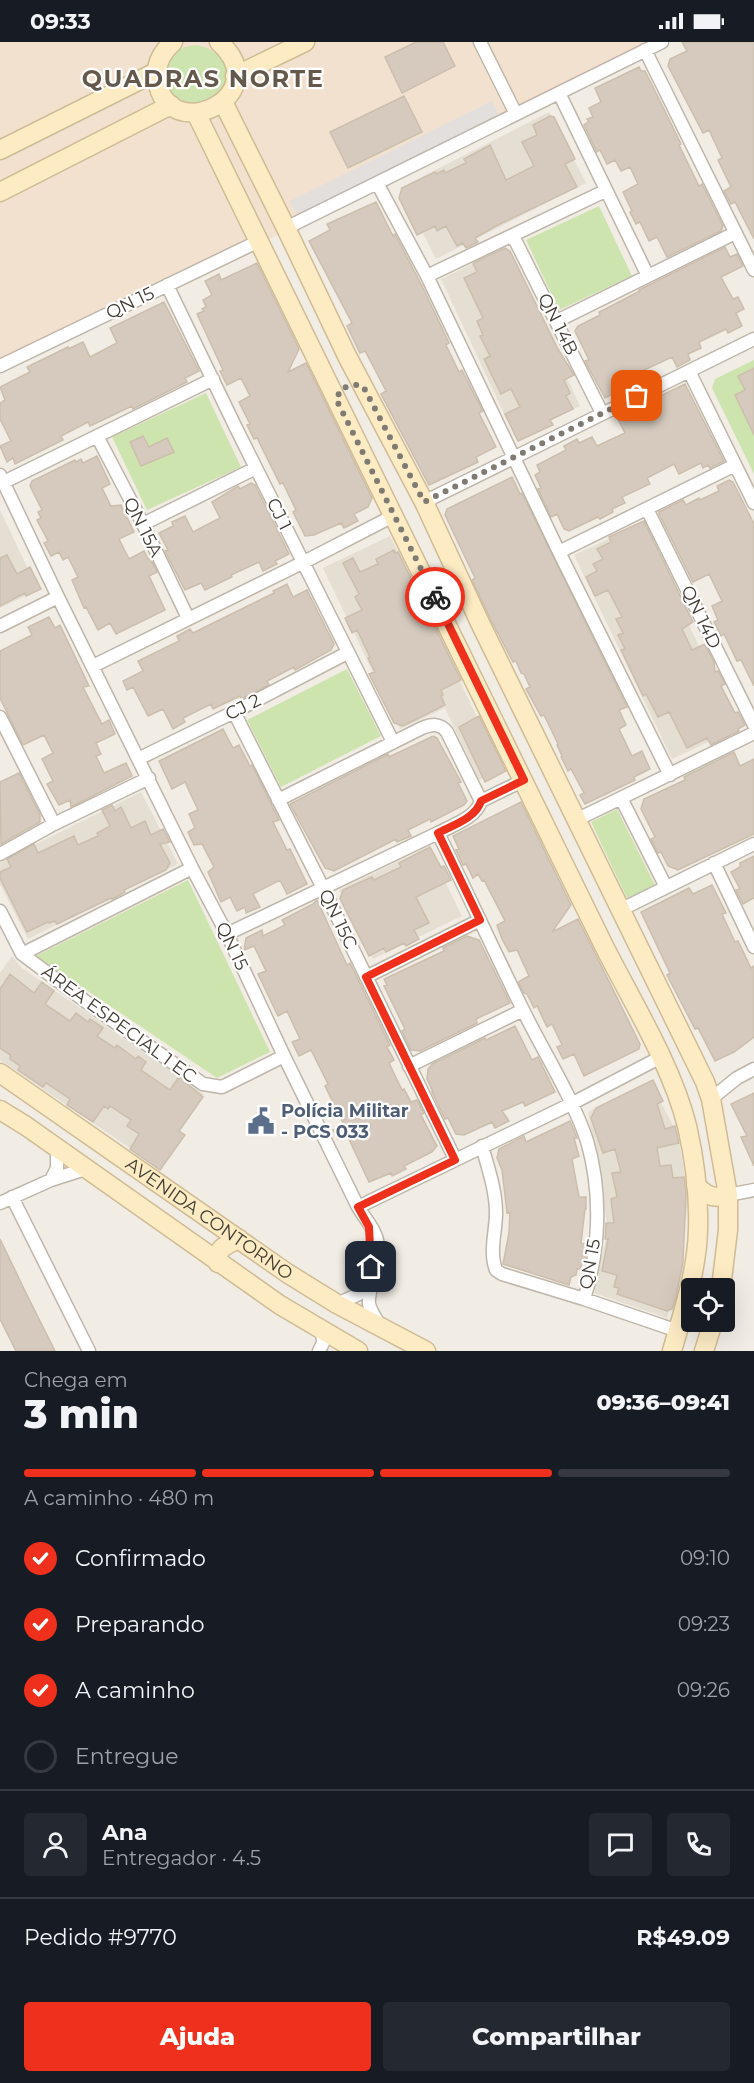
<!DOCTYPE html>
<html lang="pt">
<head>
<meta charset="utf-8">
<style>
	:root { --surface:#171b24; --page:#242831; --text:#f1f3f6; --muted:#9ea1a6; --line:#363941; --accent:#ef301c }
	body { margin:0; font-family:Montserrat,sans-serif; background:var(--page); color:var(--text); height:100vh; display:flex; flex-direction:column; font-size:22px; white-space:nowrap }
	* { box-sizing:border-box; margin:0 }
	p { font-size:20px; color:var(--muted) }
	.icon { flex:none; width:33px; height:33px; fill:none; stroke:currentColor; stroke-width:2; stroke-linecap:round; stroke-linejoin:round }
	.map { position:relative; height:1309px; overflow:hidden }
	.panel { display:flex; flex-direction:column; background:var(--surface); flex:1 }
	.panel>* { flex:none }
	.fabs { position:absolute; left:681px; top:1236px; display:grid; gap:12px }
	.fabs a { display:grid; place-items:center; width:54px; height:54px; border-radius:6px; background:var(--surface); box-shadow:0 6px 24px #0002; font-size:30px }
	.pin { position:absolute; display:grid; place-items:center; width:51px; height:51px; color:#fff; margin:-26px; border-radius:12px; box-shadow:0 3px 9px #0006 }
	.courier { position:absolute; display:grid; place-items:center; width:60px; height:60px; margin:-30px; border:4px solid #ef301c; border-radius:50%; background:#fff; color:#222; box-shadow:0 2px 8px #0007 }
	.summary em { font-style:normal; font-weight:800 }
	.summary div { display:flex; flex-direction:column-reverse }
	.summary { display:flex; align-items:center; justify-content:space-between; height:102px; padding:0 24px }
	h1 { font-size:39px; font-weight:800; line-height:45px }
	.bar { display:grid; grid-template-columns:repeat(4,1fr); gap:9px 6px; align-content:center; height:72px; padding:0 24px }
	.bar i { height:8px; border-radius:4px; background:var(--line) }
	.bar .current { background:var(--accent) }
	.bar p { grid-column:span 4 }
	.line { display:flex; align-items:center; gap:15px; padding:0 24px; border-top:2px solid var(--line) }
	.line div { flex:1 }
	.round { display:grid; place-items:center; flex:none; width:63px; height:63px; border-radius:6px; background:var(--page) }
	ol { padding:0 24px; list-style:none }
	li { display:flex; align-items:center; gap:18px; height:66px }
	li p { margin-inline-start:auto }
	li .icon { padding:6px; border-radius:50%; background:var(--accent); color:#fff; stroke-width:4 }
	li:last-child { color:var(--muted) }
	li i { width:33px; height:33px; border:3px solid var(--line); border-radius:50% }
	.primary-button { display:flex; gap:12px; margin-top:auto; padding:12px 24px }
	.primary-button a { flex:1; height:69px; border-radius:6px; background:var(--accent); color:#fff; font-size:24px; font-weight:800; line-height:69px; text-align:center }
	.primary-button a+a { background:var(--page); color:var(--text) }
	.status { display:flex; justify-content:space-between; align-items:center; height:42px; padding:0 30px; background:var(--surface); direction:ltr }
	.status svg { height:16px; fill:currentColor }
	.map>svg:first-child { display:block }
</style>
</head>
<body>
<div class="status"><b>09:33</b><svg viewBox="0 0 49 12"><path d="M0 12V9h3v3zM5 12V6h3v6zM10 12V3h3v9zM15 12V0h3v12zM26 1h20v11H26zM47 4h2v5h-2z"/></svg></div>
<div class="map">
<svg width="754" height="1309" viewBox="0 0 754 1309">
	<rect width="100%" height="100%" fill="#f1ece4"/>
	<path fill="#e5ded2" d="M549,70L586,141L436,217L400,146Z
		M506,206L580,364L515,395L441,237Z
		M0,468L38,548L0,566Z
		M641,482L738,686L672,717L574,513Z
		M390,494L502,727L479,738L445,666L400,687L323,526Z
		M141,750L178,822L28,897L0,842V820Z
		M428,805L462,874L373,917L339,848Z
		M12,914L22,926L204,1052L155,1123L0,1018V931Z
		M649,1039L678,1092L688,1154L682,1214L667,1276L594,1251L608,1187L588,1070Z"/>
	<path fill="#f3e1cf" d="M0,0H666L0,331Z"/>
	<path fill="#cee4ae" d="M196,3C213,5 232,20 226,39C224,47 217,54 213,60L183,64L166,47C165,23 166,6 196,3Z
		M599,164L632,234L559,268L526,198Z
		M754,318V432L712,346L715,337Z
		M206,351L241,425L147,468L112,395Z
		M347,627L381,694L281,745L247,678Z
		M617,767L655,843L627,856L591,780Z
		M188,838L270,1010L217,1036L36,914Z"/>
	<path fill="#e2dfdc" d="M492,59L499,73L297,173L290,159Z"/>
	<path fill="#d5cabd" stroke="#ccbead" stroke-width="1.5" d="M416,0H443L455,24L402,51L385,15Z
		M682,0H754V197L735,160L731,162L724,149L731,145L718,118L722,116L709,88L703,91L668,24L670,17L687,9Z
		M639,25L641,29H645L654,47L681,102L679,103L699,144L702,142L723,184L721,189L667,215L657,195L649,199L640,180L636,182L630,170L632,169L623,150L638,142L630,125L621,129L615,118L607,122L600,108L597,110L584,83L589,79L587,77L593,75L589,66L601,60L595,46Z
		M404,54L422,90L348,126L330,90Z
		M550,74L554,75L575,117L565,122L577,145L496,184L475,196L478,200L466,206L463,201L457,204L446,184L437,189L435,184L417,193L399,156L402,146L435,130L436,132L444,128L445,131L466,121L464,117L490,103L506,138L534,124L522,100L537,93L533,83Z
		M376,160L393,194L395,192L423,246L449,301L446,303L459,330L462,328L476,356L483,369L479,371L496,405L476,415L478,420L429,443L381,352L386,349L372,322L365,309L360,311L347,284L352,281L309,199L330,188L327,182Z
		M725,205L730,215L737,212L743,224L721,235L733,257L738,255L744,267L736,271L742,284L728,291L726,287L699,300L701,306L688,312L690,318L677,325L672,315L644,328L645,330L632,336L634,341L605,356L585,319L589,318L575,289L578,284L600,273L599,270L640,249L639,248Z
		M505,206L510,209L558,307L574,333L564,338L570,351L566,354L573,367L550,378L553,383L518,399L505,372L520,365L511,347L501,352L484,317L490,314L480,294L483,293L477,279L483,276L464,236L477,230L473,221Z
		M257,221L299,307L288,330L306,321L372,456L368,465L354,472L358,479L344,486L341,481L314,493L305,494L293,470L296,468L283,441L280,442L257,396L254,397L247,383L250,382L239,360L250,354L241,336L227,343L220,329L223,328L197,272L204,269L202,267L206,265L203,258L212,253L205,239L219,232L221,238Z
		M164,260L199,329L185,336L187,340L133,367L132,364L90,384L88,380L61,394L63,398L15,422L13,416L7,420L0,404L11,399L0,377V361L5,358L0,345L30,330L27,325L68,305V307L83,300L90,315L117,301L110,286Z
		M754,326V393L735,353L745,348L738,334Z
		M685,342L724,419L710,426L708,423L703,426L701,421L679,432L674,422L647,436L650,442L622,455L625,461L612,467L613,470L600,477L598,475L569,489L564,487L557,472L551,475L538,447L541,446L535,433L540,430L537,423L566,408L564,404L577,397L579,401L592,395L597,404L625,391L617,375Z
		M143,394L149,405L167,396L174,410L141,424L130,400Z
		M97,414L110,442L102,446L111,464L121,463L134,490L119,497L129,517L144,509L148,517L150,516L157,530L149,534L165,568L116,592L110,581L98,588L86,565L84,566L72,538L78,535L68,515L63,518L59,510L51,514L44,501L48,499L37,478L41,476L38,470L42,468L30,444L32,439L75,418L76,420L81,417L83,421Z
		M512,435L520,452L522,451L627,665L619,668L626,683L619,687L632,714L642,709L650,727L634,735L635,738L585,762L580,753L584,751L571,727L568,729L561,715L562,714L557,703L558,702L544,673L541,674L526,647L530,645L524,632L521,631L516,619L513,620L491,578L472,538L475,536L445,473L447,467Z
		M729,438L733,440L754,482V644L741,618L737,619L724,592L721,594L714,580L718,578L712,564L722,559L709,532L693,540L659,472V470L683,458L686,463L699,456L700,458L719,449L717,444Z
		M251,441L255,443L289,512L275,519L277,522L263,529L259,520L231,533L232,535L205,548L201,541L185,548L165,509L168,508L159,491L173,484L172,480L185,474L193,490L220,476L212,460L238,444L240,447Z
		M644,479L693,580L682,587L692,608L705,602L714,620L715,630L718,629L725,642L721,644L735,671L738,670L745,683L738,687L739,689L711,703L707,696L687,706L669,670L658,675L646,652L643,654L621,608L625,607L618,593L623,591L616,577L622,575L608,548L595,554L586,535L597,529L593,522L603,517L597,507L611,500L609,495Z
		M394,508L395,511L398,510L461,638L441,648L443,653L441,654L445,663L403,684L394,681L369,632L375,630L368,616L370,615L357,588L352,591L345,576L362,568L355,555L359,552L343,521L353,516L360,530L378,522L376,517Z
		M7,513L17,532L30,525L41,547L26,554L25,551L0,564V516Z
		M287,542L293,555L307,548L334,602L331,608L295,628L294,625L267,639L269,643L241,657L240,654L213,667L211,662L183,676L185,680L173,687L163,667L148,674L133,645L127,648L123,639L143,629L138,619L179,599L177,594L190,587L193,591L274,551L273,549Z
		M49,575L55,586L60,583L89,644L83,645L102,682L109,678L115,692L96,701L101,712L96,714L104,731L126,721L132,734L71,765L70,758L59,763L47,742L53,739L42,717L53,711L44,693L23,703L0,656V609L32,593L28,585Z
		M479,674L506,729L485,740L459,685Z
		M223,687L233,706L239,703L250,724L252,723L279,778L273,780L287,808L290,807L307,842L287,852L280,838L253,852L260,865L246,871L245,865L237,869L230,855L221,860L208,830L214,825L202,802L194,803L188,790L195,786L189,772L198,768L185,740L172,747L159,719Z
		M433,694L437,696L461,740L458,741L467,759L464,763L431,780L430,777L408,788L411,794L397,800L396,797L334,829L325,826L290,762L388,712L389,715Z
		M734,710L740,724L754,717V792L678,828L668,824L661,810L658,811L651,797L655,795L641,767L644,757L685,738L684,735Z
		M19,731L40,773V780L1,802L0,740Z
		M521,760L571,863L552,890L578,877L640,1002L639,1007L584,1034L574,1012L563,1017L557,1005L562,1003L552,982L547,985L537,964L534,966L527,952L524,951L518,940L529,934L517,908L509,910L502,897L497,883L505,879L484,838L482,839L478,832L473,836L466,822L463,823L456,808L459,807L453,794Z
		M112,763L115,769L121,765L131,786L145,779L151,793L163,787L170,800L160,802L170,821L166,828L124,848L125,850L116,855L112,857L111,856L57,882L54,879L49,881L48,880L27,890L0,836V830L11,825L7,817L34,802L38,811L74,794L78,803L98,794L97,791L110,784L102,768Z
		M430,805L441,825L444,824L451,838L416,855L429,881L414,888L419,897L406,904L404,901L386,910L384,906L369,914L340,857L343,848L372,835L374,838L401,825L399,821Z
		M754,814V856L743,862L736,848L740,847L731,830L740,825V821Z
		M712,843L726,871L722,872L735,900L738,899L751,926L754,924V995L734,1010L715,1019L698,986L695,987L667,933L670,931L641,870L689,846L693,852Z
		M317,858L347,923L350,921L390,1003L387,1005L394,1018L389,1021L402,1048L404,1047L411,1060L417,1058L424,1071L421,1073L437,1104L432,1110L404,1124L406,1127L392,1134L391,1131L369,1140L347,1093L338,1097L333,1088L344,1083L325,1044L328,1042L311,1008L299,1014L292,1000L300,997L287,969L278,974L258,932L266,929L254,904L244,908L246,896L262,888L263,894L285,883L282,878L313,862Z
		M467,894L479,898L510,961L476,977L477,981L420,1009L411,1008L402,989L405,987L384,944L387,943L384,937L444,909L443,906Z
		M10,932L34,951L42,940L54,949L45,962L70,979L76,971L88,980L90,977L103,986L97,994L115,1006L117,1003L136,1017L138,1014L146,1020L141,1028L170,1048L179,1035L203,1055L179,1089L185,1093L160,1128L130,1107L139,1092L127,1084L131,1078L110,1064L108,1067L104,1064L93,1080L67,1063L70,1057L46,1041L43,1045L18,1028L20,1024L10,1017V1013L0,1006V947Z
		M515,984L532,1018L538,1015L555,1050L525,1064L523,1060L502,1069L509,1079L495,1086L492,1080L464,1093L456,1092L448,1076L445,1077L432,1050H433L427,1037L428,1027L432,1022L485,996L486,998Z
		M653,1038L663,1059L657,1062L665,1087L675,1084L679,1101L657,1106L660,1124L671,1123L673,1136L684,1135L686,1152L683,1220L676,1255L672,1267L667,1269L617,1252L619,1246L614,1245L617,1233L602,1229L608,1197H605L606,1181H614L611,1157L617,1155L612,1131L621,1130L615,1107L603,1111L591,1076L596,1066Z
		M754,1051V1124L741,1095L747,1094L731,1062Z
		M570,1079L577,1096H574L579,1114L572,1117L579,1155H586V1167H585L581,1201L587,1203L584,1221H582L580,1227H577L576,1233L571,1235L569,1243L503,1222L509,1191L510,1170L507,1171L502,1128L497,1116L499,1107L524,1094L526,1100Z
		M0,1197L26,1251L55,1309H16L0,1277Z"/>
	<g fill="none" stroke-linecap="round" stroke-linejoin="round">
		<defs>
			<path id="minor" d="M480,0L516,72
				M645,8L754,228
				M559,51L647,232
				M377,141L427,234L559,510L670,733
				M286,186L662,0
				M513,194L602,371
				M427,234L605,149
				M167,243L236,386L393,700
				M557,279L735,191
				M0,324L259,199
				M689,329L754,461
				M97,394L143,482L188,576
				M0,433L58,555L192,826L227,892L284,1014L358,1165C365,1177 376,1188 378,1202C382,1226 367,1245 369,1262C371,1270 376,1277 380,1283
				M4,440L213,337
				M424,460L754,297
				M647,467L754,683
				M143,482L256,426
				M559,510L735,423
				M0,584L58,555
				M93,624L304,520L395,473
				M234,670L323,846L455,1117
				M0,675L54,782
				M138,717L234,670L347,611
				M621,756L666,845
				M278,758L422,686C432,682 440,681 447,690L481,759
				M578,777L754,691
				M438,791C467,850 494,909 523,968C544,1011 572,1054 587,1099C602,1150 600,1207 584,1257
				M0,812L54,782L149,736
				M714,821L754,905
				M622,867L754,802
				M0,869L22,912L89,962L203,1042L222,1045L284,1014
				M227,892L438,791C453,783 476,776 481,759L524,738
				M22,912L192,826
				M366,935L480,878
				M409,1024L523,968
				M711,1057L737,1036L754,1027
				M482,1104C488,1126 496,1148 496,1171C496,1189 489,1210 496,1228L502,1232L584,1257L678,1289
				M51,1138L57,1126V1107
				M728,1153L754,1148
				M12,1155L89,1309
				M0,1161L51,1138L85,1127
				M358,1165L571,1062L661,1015
				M337,1262L359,1252L369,1233
				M319,1309L323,1301L322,1288"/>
			<g id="secondary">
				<path d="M173,0C162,10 155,22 157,37C166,107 279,54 219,0"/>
				<path d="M235,34L305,0"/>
				<path d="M223,60L286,186L347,314L424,460L481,583L705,1040L711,1057L728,1153V1188L721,1246"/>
				<path d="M196,71L605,906C633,961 672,1024 687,1084C695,1118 699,1154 698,1188C697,1229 683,1270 672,1309"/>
				<path d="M0,108L156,30"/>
				<path d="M0,150L171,63"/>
				<path id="s1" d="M0,1031L287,1231L337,1262L426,1309"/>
				<path d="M0,1068L26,1084L280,1263L358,1309"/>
				<path d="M696,1143C706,1154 713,1157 728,1153"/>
				<path d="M218,1221C215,1206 228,1202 239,1197"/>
				<path d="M704,1309L713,1280"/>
			</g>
		</defs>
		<use href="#minor" stroke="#bfb6aa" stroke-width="15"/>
		<use href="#secondary" stroke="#cfbc95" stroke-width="21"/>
		<use href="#minor" stroke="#fff" stroke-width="12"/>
		<use href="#secondary" stroke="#fcebc3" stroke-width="18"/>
	</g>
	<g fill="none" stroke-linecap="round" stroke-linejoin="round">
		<path stroke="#7f7a72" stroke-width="6" stroke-dasharray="0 10.8" d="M435,555L336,357L342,346L356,343L363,344L424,460L637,354"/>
		<path stroke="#ef301c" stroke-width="8" d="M371,1225L369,1185L358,1165L455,1118L366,935L480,878L438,791C453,783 476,776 481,759L524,738L435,555"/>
	</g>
	<defs>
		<symbol id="civic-bare" viewBox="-9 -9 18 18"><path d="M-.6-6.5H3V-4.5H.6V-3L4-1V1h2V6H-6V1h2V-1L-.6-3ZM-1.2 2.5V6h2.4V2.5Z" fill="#5c6f8a" stroke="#fff" stroke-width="2.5" paint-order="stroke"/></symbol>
	</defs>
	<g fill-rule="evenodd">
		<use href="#civic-bare" x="242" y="1060" width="38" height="38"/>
	</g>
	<g text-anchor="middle" stroke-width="4.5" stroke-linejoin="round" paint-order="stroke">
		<g font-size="18" fill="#423c34" stroke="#fff">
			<text transform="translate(130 261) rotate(-26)" y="6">QN 15</text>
			<text transform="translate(558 282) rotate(63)" y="6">QN 14B</text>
			<text transform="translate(279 472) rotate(63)" y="6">CJ 1</text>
			<text transform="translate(143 485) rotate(63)" y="6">QN 15A</text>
			<text transform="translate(701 575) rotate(64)" y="6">QN 14D</text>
			<text transform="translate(243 665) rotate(-27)" y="6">CJ 2</text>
			<text transform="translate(338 877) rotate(64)" y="6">QN 15C</text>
			<text transform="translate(232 904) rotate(64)" y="6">QN 15</text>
			<text transform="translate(119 982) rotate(36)" y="6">ÁREA ESPECIAL 1 EC</text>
			<text dy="6" stroke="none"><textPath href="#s1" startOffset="255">AVENIDA CONTORNO</textPath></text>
			<text transform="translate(590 1222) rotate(-80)" y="6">QN 15</text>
		</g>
		<g font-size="18" font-weight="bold" fill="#4e5e75" stroke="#fff" text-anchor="start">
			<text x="281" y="1075">Polícia Militar<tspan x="281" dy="21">- PCS 033</tspan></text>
		</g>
		<g font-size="24" font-weight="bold" letter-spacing="1.5" fill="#65594c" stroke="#fff">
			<text x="203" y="45">QUADRAS NORTE</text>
		</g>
	</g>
</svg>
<div class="fabs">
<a><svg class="icon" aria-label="locate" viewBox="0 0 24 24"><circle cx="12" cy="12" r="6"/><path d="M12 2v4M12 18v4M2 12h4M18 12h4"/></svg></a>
</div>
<div class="pin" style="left:637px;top:354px;background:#ea580c"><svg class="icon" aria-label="bag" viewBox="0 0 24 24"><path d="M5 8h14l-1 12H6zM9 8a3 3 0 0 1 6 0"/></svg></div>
<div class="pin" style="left:371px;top:1225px;background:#1f2937"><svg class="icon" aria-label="home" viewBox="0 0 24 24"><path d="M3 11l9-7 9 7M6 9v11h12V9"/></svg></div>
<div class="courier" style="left:435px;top:555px"><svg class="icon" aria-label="bike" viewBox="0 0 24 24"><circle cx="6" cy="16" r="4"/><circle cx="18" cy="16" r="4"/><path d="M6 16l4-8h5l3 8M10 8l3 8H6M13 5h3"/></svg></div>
</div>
<section class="panel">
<div class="summary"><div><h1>3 min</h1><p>Chega em</p></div><em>09:36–09:41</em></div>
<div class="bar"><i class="current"></i><i class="current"></i><i class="current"></i><i></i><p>A caminho · 480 m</p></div>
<ol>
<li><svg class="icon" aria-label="check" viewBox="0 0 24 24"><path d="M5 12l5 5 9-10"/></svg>Confirmado<p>09:10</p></li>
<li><svg class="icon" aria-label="check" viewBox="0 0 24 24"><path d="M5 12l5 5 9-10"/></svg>Preparando<p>09:23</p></li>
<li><svg class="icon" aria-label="check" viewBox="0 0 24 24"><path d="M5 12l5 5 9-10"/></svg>A caminho<p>09:26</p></li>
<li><i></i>Entregue</li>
</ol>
<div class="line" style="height:108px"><a class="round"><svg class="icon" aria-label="person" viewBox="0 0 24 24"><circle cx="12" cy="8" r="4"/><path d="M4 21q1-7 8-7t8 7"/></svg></a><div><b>Ana</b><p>Entregador · 4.5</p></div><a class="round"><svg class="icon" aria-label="chat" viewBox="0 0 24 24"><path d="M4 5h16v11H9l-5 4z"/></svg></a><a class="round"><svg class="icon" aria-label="phone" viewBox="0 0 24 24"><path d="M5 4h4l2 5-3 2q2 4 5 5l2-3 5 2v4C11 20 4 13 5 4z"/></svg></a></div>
<div class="line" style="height:78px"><div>Pedido #9770</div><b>R$49.09</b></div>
<div class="primary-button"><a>Ajuda</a><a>Compartilhar</a></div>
</section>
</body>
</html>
